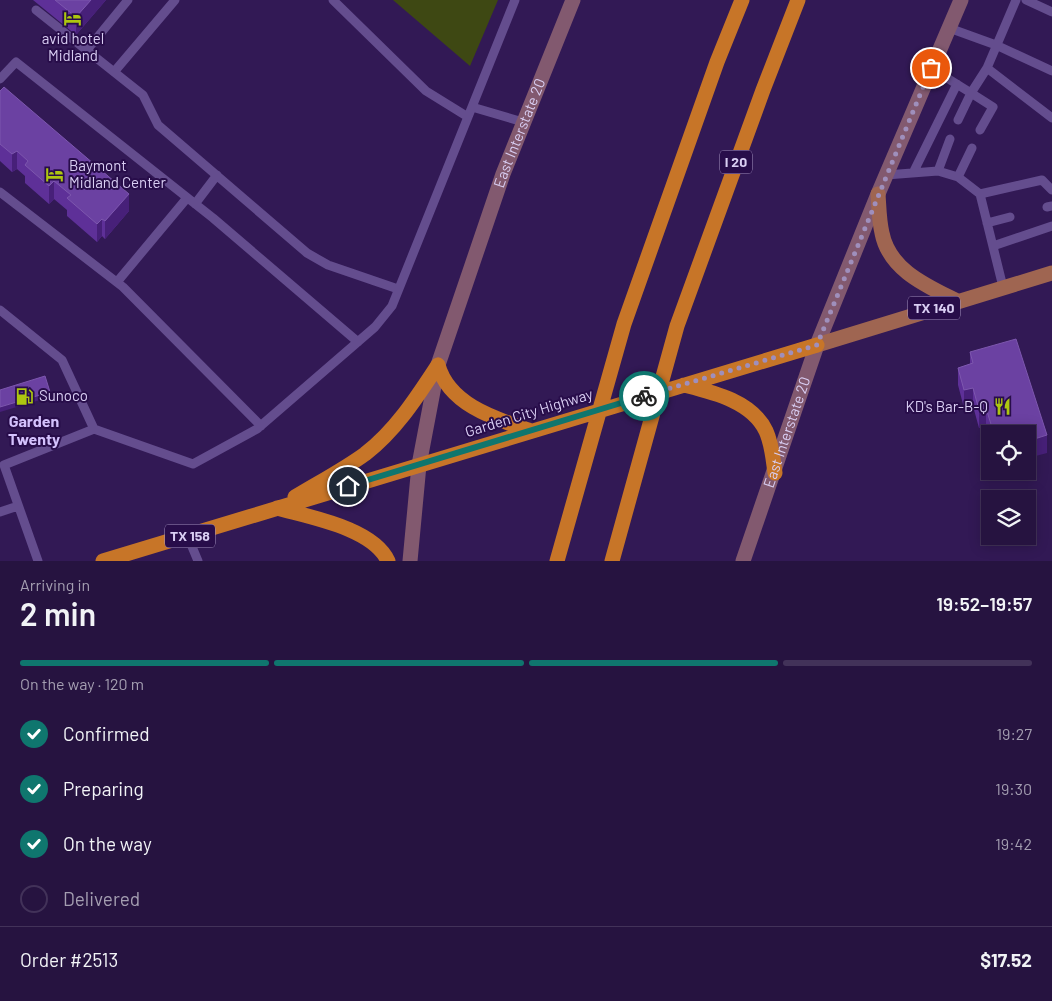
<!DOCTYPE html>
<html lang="en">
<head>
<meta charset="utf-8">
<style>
	:root { --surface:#261340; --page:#32204b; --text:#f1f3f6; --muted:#a49eb1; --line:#423259; --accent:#0f766e }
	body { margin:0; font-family:Barlow,sans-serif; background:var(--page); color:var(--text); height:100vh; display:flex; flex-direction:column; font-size:19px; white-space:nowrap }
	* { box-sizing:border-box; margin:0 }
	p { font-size:16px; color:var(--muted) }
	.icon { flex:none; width:28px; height:28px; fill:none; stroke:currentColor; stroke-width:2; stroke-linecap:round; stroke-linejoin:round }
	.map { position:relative; height:561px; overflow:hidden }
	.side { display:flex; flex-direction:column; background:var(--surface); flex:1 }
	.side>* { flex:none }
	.fabs { position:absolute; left:981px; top:425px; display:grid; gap:10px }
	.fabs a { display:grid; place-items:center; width:55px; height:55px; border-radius:0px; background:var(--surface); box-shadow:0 2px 12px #0003,0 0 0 1px var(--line); font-size:25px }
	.pin { position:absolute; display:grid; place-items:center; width:42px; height:42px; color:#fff; margin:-21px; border:2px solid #fff; border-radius:50%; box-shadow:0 1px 5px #0007 }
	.courier { position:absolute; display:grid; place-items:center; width:50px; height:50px; margin:-25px; border:4px solid #0f766e; border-radius:50%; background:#fff; color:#222; box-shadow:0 1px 6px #0007 }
	.overview em { font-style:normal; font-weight:600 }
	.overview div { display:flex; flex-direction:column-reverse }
	.overview { display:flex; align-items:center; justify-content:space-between; height:85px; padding:0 20px }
	h1 { font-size:32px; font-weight:600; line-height:38px }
	.bar { display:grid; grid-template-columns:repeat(4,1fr); gap:8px 5px; align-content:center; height:60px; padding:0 20px }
	.bar i { height:6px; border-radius:4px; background:var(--line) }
	.bar .selected { background:var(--accent) }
	.bar p { grid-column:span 4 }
	.line { display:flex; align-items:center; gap:12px; padding:0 20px; border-top:1px solid var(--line) }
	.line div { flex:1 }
	ol { padding:0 20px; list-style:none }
	li { display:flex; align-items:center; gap:15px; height:55px }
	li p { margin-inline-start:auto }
	li .icon { padding:5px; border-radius:50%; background:var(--accent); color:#fff; stroke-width:4 }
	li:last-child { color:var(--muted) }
	li i { width:28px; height:28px; border:2px solid var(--line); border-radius:50% }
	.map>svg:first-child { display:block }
</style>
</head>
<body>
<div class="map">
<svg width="1052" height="561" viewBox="0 0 1052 561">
	<rect width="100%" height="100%" fill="#321955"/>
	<path fill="#3e4813" d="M393,0H498L470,66Z"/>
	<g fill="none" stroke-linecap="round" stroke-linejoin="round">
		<path stroke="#644d8e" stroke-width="9" d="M333,0L426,91L468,117
			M1026,0L1052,12
			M36,10L143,95L158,125L307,253L328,265L398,289
			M949,28L996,45L1052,71
			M87,50L128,0
			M931,68L971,93L958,120
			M987,68L1052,118
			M114,72L175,0
			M0,79L16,62L213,218L358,342
			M472,107L523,122
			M980,130L993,107L971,93L987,68L1016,0
			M938,171L950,139
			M913,173L957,84
			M886,175L938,171L958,177L980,194L1003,287
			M958,177L972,148
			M0,192L123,287L261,426
			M980,194L1042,180L1052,190
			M195,204L217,175
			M1047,207L1052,206
			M987,223L1010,217
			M993,246L1052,226
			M117,282L187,198
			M0,310L62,360L94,429
			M0,512L18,506
			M188,537L198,561
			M38,561L4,465L94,429L193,464L257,429L375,327L392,306L515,0"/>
		<g stroke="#82596f" stroke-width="15">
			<path id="s1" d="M410,561L419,465L438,365L503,174L573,0"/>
			<path id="s2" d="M743,561L817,345L878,194L961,0"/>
		</g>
		<path stroke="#9f6551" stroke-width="15" d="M878,194C879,207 879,221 882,233C889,270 927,286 957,301
			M817,345L1052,273"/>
		<path stroke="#c77528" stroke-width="15" d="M438,365C449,405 496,419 531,431
			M684,385C712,392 752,401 766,431C772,444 773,459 775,473
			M295,497C318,483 343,470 365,454C396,430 417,397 438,365
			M277,508C309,517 373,528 388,561
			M103,561L817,345
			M557,561L624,324L717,62L742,0
			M612,561L677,326L763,90L798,0"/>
	</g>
	<path fill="#5e3098" d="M33,0H106L76,35Z
		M0,91L129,211L105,239L102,236L97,242L67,216V210L54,199L49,204L25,183V176L17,169L12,172L0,161Z
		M970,352L1047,453L1028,434H990V438L986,426L979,428L973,406L964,408L958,385V368L970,364Z"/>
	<path fill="#472079" d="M91,0H106L76,35V17Z
		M17,151V169L12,172V154Z
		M54,181V199L49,204V186Z
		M129,194V211L105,239V221Z
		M102,219V236L97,242V224Z
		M973,388V406L964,408V390Z
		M50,392V397L0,412V407Z
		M986,408V426L979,428V410Z
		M1047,435V453L1028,458V441Z"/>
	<path fill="#6b41a2" stroke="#7d57ae" d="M55,0H91L76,17Z
		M4,87L129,194L105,221L102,219L97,224L67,198L71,195L54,181L49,186L25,165L28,161L17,151L12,154L0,144V91Z
		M1016,339L1047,435L1028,441V434H994L986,408L979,410L973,388L964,390L958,368L973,363L970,352Z
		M45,376L50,392L0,407V390Z"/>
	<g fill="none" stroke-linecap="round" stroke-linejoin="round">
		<path stroke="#9f8fbc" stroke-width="5" stroke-dasharray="0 9" d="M644,396L817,345L931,68"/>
		<path stroke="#0f766e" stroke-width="6" d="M348,486L644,396"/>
	</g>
	<defs>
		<symbol id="hotel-bare" viewBox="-9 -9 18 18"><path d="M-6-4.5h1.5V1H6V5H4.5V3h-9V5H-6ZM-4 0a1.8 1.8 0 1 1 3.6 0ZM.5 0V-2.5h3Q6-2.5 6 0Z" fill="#adc610" stroke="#280d4a" stroke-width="2.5" paint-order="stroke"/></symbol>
		<symbol id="fuel-bare" viewBox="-9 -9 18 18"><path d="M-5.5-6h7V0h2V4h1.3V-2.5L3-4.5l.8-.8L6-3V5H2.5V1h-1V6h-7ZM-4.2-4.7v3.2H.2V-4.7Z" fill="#adc610" stroke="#280d4a" stroke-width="2.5" paint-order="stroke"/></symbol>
		<symbol id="restaurant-bare" viewBox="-9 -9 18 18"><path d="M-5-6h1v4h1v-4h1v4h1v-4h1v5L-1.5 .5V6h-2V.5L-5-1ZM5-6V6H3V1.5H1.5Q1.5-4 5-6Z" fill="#adc610" stroke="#280d4a" stroke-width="2.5" paint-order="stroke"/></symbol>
	</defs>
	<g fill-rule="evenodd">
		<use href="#hotel-bare" x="60" y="6" width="25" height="25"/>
		<use href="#hotel-bare" x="42" y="162" width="25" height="25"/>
		<use href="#fuel-bare" x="12" y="384" width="25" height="25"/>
		<use href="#restaurant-bare" x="990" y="394" width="25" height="25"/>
	</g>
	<g text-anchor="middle" stroke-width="4" stroke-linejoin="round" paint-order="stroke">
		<g fill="#280d4a" stroke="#a494c0" stroke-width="1">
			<rect x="720" y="150.5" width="32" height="23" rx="4"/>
			<rect x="908" y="296.5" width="52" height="23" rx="4"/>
			<rect x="165" y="524.5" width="50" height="23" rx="4"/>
		</g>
		<g font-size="14" font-weight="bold" fill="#d9cef3">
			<text x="736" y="167">I 20</text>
			<text x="934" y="313">TX 140</text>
			<text x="190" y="541">TX 158</text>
		</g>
		<g font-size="15" fill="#d9cef3" stroke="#280d4a" text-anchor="start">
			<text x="73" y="44" text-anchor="middle">avid hotel<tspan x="73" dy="17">Midland</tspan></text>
			<text x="69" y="171">Baymont<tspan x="69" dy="17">Midland Center</tspan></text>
			<text x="39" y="401">Sunoco</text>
			<text x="988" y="412" text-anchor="end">KD's Bar-B-Q</text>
		</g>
		<g font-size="15" fill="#d9cef3" stroke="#280d4a">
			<text dy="5" stroke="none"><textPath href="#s1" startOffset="444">East Interstate 20</textPath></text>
			<text transform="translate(529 413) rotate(-17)" y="5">Garden City Highway</text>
			<text dy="5" stroke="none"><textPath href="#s2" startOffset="136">East Interstate 20</textPath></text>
		</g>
		<g font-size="16" font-weight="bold" fill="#d4c2fd" stroke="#280d4a">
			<text x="34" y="427">Garden<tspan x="34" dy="18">Twenty</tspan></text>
		</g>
	</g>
</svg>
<div class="fabs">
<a><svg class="icon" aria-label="locate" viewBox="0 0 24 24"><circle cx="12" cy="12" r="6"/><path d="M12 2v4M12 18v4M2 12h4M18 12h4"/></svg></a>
<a><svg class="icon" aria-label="layers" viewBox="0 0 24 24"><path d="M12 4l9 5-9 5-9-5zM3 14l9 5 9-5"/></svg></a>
</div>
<div class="pin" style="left:931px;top:68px;background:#ea580c"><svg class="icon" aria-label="bag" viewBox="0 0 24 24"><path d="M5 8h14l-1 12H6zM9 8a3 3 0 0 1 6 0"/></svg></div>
<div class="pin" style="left:348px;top:486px;background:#1f2937"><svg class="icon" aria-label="home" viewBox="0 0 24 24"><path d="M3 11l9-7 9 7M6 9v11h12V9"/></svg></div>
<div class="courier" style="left:644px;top:396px"><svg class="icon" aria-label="bike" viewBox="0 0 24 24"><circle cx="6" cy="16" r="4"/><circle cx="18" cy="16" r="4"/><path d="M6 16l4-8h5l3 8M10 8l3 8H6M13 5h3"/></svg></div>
</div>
<section class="side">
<div class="overview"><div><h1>2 min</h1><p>Arriving in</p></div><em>19:52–19:57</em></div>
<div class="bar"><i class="selected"></i><i class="selected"></i><i class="selected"></i><i></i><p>On the way · 120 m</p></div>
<ol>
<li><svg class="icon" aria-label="check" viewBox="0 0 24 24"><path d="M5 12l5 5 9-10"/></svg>Confirmed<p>19:27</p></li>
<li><svg class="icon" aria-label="check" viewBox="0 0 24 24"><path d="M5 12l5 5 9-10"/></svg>Preparing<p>19:30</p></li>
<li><svg class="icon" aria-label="check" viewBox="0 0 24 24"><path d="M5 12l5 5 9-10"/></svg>On the way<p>19:42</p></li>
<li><i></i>Delivered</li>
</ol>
<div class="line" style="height:65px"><div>Order #2513</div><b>$17.52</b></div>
</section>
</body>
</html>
